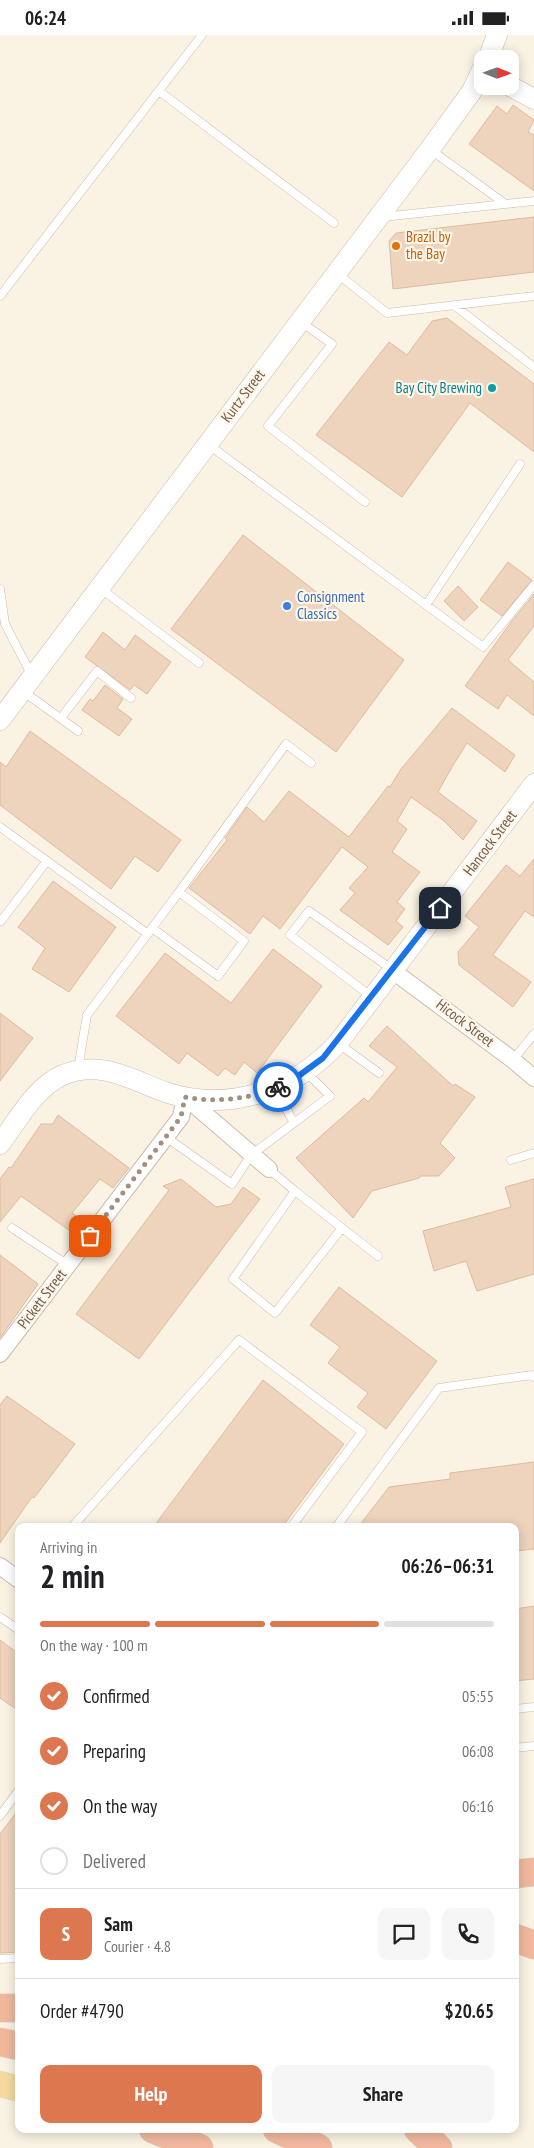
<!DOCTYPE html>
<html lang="en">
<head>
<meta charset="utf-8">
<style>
	:root { --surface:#fff; --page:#f6f6f6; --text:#202124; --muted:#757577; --line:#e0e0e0; --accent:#dd7750 }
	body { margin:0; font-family:"PT Sans Narrow",sans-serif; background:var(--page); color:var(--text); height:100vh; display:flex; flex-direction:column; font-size:19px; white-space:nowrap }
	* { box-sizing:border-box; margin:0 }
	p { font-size:16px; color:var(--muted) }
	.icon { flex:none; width:28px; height:28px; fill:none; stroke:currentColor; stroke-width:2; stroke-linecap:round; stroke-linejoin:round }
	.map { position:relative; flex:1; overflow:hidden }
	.details { position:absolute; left:15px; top:1488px; width:504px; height:610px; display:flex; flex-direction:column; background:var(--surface); border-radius:10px; box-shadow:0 2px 12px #0003 }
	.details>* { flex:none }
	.needle { width:32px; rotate:91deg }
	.controls { position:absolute; left:474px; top:15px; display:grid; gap:10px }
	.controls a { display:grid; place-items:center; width:45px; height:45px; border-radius:10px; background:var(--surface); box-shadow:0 2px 12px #0003; font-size:25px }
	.pin { position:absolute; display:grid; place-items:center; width:42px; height:42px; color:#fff; margin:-21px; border-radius:10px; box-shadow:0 2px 8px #0006 }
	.courier { position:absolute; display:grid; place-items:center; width:50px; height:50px; margin:-25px; border:4px solid #1a73e8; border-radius:50%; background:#fff; color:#222; box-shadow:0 1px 6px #0007 }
	.overview em { font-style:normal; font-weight:700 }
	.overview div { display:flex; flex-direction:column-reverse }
	.overview { display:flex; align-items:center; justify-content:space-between; height:85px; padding:0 25px }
	h1 { font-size:32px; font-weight:700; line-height:38px }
	.bar { display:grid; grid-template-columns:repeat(4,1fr); gap:8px 5px; align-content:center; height:60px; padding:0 25px }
	.bar i { height:6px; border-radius:4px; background:var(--line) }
	.bar .active { background:var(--accent) }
	.bar p { grid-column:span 4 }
	.line { display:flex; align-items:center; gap:12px; padding:0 25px; border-top:1px solid var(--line) }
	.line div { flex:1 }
	.round { display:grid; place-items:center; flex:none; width:52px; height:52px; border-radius:10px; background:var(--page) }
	ol { padding:0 25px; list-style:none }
	li { display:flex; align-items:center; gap:15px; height:55px }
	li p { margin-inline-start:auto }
	li .icon { padding:5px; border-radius:50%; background:var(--accent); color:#fff; stroke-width:4 }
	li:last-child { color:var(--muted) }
	li i { width:28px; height:28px; border:2px solid var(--line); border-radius:50% }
	.button { display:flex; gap:10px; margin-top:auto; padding:10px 25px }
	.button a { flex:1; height:58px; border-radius:10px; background:var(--accent); color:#fff; font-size:20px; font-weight:700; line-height:58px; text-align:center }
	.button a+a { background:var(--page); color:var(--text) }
	.status { display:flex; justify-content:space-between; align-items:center; height:35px; padding:0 25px; background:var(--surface); direction:ltr }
	.status svg { height:14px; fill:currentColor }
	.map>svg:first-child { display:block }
</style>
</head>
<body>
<div class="status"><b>06:24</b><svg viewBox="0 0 49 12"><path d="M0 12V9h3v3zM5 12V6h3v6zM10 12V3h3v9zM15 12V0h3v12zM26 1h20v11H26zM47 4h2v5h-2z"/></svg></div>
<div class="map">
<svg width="534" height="2113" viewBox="0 0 534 2113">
	<rect width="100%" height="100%" fill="#faf3e3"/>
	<path fill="#eed3bd" stroke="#dfbb9e" d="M513,70L534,85L528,97L534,100V156L469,109L497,71L507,79Z
		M534,182V237L393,254L389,206L396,198Z
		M447,283L534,349V417L470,368L402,462L316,400L389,307L407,320L432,286Z
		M243,500L404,625L336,717L171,594Z
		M508,527L532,545L502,581L480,565Z
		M458,551L478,572L464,586L444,566Z
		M534,559V591L508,625L534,647V681L507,660L498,674L465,651L511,587Z
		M103,597L125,615L135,600L171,627L147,659L134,650L130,655L85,622Z
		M105,650L123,664L117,673L132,684L119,701L82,675L90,664L93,666Z
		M452,673L515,720L505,737L467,708L452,732L438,757L477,786L463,805L443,785L411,762L397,786L407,794L392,817L420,837L397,867L405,874L396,886L403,892L388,910L340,875L355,858L349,853L368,832L342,812L280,894L263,881L250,899L189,853L227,805L225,803L247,772L264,787L289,756L349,802L388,751L390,752L401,734Z
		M30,696L181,805L158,837L135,821L111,854L0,770V727L6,732Z
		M534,824V882L525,876L493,920L531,947L513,972L459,930L458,917L479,892L465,881L480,862L506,830L520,841Z
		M53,846L116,892L69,957L32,934L45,913L18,892Z
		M273,914L322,951L257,1038L244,1027L235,1040L225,1033L218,1041L187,1018L179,1029L116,981L165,918L231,968Z
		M0,978L33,1003L0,1046Z
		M387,991L453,1051L455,1049L475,1062L440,1108L455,1123L439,1141H421L419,1143L372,1156L353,1183L296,1123L364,1063L368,1067L397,1032L369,1011Z
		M58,1080L129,1133L113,1153L100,1144L72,1178L83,1186L73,1198L21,1161L0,1187V1144L9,1132L11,1133L41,1089H53Z
		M181,1144L216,1172L231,1169L243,1152L260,1164L139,1324L76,1279L169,1155L163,1151Z
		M534,1144V1239L477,1256L466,1226L434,1236L423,1196L511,1172L505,1152Z
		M0,1220L38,1249L0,1303Z
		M339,1252L437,1326L386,1394L357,1372L368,1358L328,1328L340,1312L310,1290Z
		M263,1345L344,1409L283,1491H154Z
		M7,1361L75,1409L34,1463L32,1462L0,1508V1370Z
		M534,1427V1514L515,1516V1491H359L389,1452L450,1444V1438Z
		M534,1571V1644L515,1646V1574Z
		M0,1605L19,1619V1676L0,1663Z
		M19,1774V1917L0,1918V1799Z"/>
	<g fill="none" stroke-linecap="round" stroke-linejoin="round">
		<defs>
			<path id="service" d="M159,56L334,188
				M431,115L504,168
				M382,182L534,166
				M338,239L387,278L534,261
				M0,261L202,0
				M455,271L534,332
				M301,287L332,309L268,391L365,467
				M209,410L483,612L534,550
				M100,553L199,628
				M0,554L5,589L32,641
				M426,570L520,429
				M24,657L78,696
				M61,683L97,636L131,663
				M0,792L148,899
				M179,857L286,709L311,728
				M1,886L47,826
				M372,962L290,900L309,876L393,935
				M339,1009L379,1038
				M513,1025L534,999
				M78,1034L87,980L179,857L244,906L218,941L152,893
				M275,1053L294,1088
				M166,1102L232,1149L251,1120L330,1061L306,1037
				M511,1125L534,1118
				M269,1134L295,1156L233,1244L275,1278L342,1193L378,1221
				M295,1156L342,1193
				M12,1193L68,1230
				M73,1491L239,1305L362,1397L292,1491
				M337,1491L439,1353L532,1340L534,1342
				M0,1582L19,1595
				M515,1674L534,1672
				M515,1713L534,1711
				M0,1781L19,1755
				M0,1924L19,1923"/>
			<path id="minor" d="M393,936L513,1025L534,1043
				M0,1319L181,1082L185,1062L269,1134
				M0,1531L19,1545"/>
			<path id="tertiary" d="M488,24L497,0
				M510,51L534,64
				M0,685L430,114L472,56L482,35
				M0,1109C18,1085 35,1052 63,1040C100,1024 132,1045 165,1057C228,1078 294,1056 338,1008L534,749"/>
			<path id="primary" d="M0,2049L19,2054"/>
			<path id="motorway" d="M515,1839L534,1837
				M515,1903L534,1910
				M0,1973H19
				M0,2007L19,2011
				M153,2094L199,2113
				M277,2094L318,2113
				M418,2094L438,2113"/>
		</defs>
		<use href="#service" stroke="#cbbbab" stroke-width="9"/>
		<use href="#minor" stroke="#cbbbab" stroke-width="18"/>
		<use href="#tertiary" stroke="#cbbbab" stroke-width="21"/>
		<use href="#primary" stroke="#dad4d0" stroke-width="26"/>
		<use href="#motorway" stroke="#dad4d0" stroke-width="29"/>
		<use href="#service" stroke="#fff" stroke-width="8"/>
		<use href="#minor" stroke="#fff" stroke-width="16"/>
		<use href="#tertiary" stroke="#fff" stroke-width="20"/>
		<use href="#primary" stroke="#f5daa0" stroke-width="25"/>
		<use href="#motorway" stroke="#f1b89e" stroke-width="28"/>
	</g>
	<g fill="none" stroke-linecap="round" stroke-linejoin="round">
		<path stroke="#a19080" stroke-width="5" stroke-dasharray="0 9" d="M90,1201L181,1082L185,1062C216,1068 249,1064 278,1052"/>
		<path stroke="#1a73e8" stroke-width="6" d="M278,1052L297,1042L323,1023L440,873"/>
	</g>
	<circle fill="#e8710a" stroke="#fef7e9" stroke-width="2" cx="396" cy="211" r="5"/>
	<circle fill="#0f9aa8" stroke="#fef7e9" stroke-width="2" cx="492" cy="353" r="5"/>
	<circle fill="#3f7fe0" stroke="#fef7e9" stroke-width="2" cx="287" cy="571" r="5"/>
	<g text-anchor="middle" stroke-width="4.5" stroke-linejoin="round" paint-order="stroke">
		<g font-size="15" fill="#c56008" stroke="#fef7e9" text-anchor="start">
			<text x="406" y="207">Brazil by<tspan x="406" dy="17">the Bay</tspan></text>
		</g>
		<g font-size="15" fill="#0d838f" stroke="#fef7e9" text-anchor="end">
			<text x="482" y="358">Bay City Brewing</text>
		</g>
		<g font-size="15" fill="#715a4b" stroke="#fef7e9">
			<text transform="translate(243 361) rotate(-53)" y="5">Kurtz Street</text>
			<text transform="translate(490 808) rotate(-53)" y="5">Hancock Street</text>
			<text transform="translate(465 988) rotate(37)" y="5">Hicock Street</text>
			<text transform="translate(42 1264) rotate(-53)" y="5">Pickett Street</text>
		</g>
		<g font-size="15" fill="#366cbe" stroke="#fef7e9" text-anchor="start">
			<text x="297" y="567">Consignment<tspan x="297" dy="17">Classics</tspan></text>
		</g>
	</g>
</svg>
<div class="controls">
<a><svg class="needle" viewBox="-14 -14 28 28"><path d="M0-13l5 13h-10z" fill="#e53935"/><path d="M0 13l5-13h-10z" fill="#757577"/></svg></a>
</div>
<div class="pin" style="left:90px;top:1201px;background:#ea580c"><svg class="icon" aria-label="bag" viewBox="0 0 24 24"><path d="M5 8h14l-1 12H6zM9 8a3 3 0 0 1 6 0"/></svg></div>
<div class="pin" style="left:440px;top:873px;background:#1f2937"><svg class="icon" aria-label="home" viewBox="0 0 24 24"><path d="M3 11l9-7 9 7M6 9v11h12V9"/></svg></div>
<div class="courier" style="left:278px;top:1052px"><svg class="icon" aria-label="bike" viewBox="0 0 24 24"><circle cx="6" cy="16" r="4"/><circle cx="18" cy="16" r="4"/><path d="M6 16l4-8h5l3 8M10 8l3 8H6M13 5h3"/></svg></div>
<section class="details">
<div class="overview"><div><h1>2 min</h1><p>Arriving in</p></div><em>06:26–06:31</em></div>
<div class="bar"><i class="active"></i><i class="active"></i><i class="active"></i><i></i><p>On the way · 100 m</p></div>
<ol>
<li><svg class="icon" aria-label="check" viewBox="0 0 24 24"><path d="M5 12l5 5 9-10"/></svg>Confirmed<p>05:55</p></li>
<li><svg class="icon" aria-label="check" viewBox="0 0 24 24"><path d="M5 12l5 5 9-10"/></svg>Preparing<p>06:08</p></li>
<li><svg class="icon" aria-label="check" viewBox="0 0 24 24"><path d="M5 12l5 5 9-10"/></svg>On the way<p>06:16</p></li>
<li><i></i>Delivered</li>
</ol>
<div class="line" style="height:90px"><b class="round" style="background:var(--accent);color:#fff">S</b><div><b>Sam</b><p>Courier · 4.8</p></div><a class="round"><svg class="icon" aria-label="chat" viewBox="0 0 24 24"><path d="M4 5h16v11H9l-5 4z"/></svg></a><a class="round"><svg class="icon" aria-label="phone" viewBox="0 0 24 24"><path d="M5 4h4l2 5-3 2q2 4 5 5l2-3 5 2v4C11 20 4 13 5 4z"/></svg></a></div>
<div class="line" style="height:65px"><div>Order #4790</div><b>$20.65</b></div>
<div class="button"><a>Help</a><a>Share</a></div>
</section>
</div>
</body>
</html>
